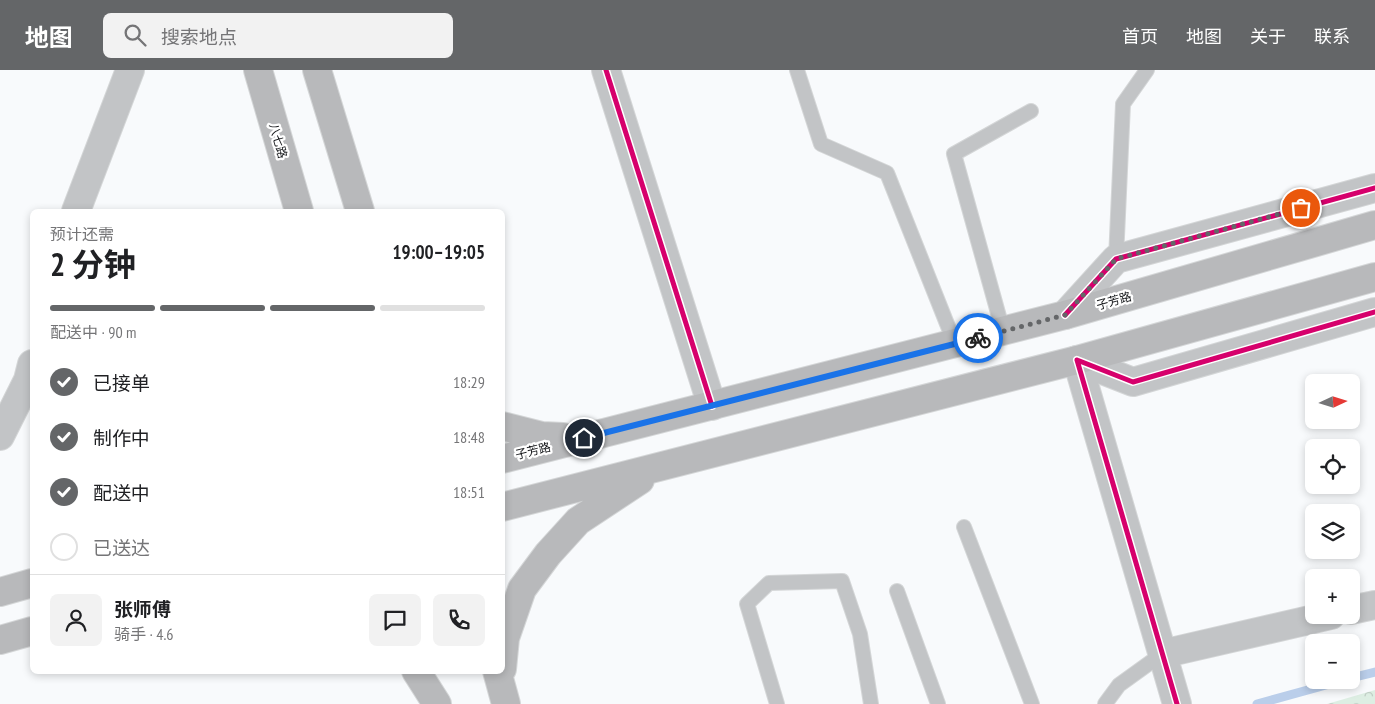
<!DOCTYPE html>
<html lang="zh">
<head>
<meta charset="utf-8">
<style>
	:root { --surface:#fff; --page:#f2f2f2; --text:#202124; --muted:#757577; --line:#e0e0e0; --accent:#646668 }
	body { margin:0; font-family:"PT Sans Narrow","Noto Sans SC",sans-serif; background:var(--page); color:var(--text); height:100vh; display:flex; flex-direction:column; font-size:19px; white-space:nowrap }
	* { box-sizing:border-box; margin:0 }
	p { font-size:16px; color:var(--muted) }
	.icon { flex:none; width:28px; height:28px; fill:none; stroke:currentColor; stroke-width:2; stroke-linecap:round; stroke-linejoin:round }
	.map { position:relative; flex:1; overflow:hidden }
	.details { position:absolute; left:30px; top:139px; width:475px; height:465px; display:flex; flex-direction:column; background:var(--surface); border-radius:8px; box-shadow:0 2px 8px #0003 }
	.details>* { flex:none }
	.needle { width:32px; rotate:86deg }
	.controls { position:absolute; left:1305px; top:304px; display:grid; gap:10px }
	.controls a { display:grid; place-items:center; width:55px; height:55px; border-radius:8px; background:var(--surface); box-shadow:0 2px 8px #0003; font-size:25px }
	.pin { position:absolute; display:grid; place-items:center; width:42px; height:42px; color:#fff; margin:-21px; border:2px solid #fff; border-radius:50%; box-shadow:0 1px 5px #0007 }
	.courier { position:absolute; display:grid; place-items:center; width:50px; height:50px; margin:-25px; border:4px solid #1a73e8; border-radius:50%; background:#fff; color:#222; box-shadow:0 1px 6px #0007 }
	.headline em { font-style:normal; font-weight:700 }
	.headline div { display:flex; flex-direction:column-reverse }
	.headline { display:flex; align-items:center; justify-content:space-between; height:85px; padding:0 20px }
	h1 { font-size:32px; font-weight:700; line-height:38px }
	.bar { display:grid; grid-template-columns:repeat(4,1fr); gap:8px 5px; align-content:center; height:60px; padding:0 20px }
	.bar i { height:6px; border-radius:4px; background:var(--line) }
	.bar .on { background:var(--accent) }
	.bar p { grid-column:span 4 }
	.line { display:flex; align-items:center; gap:12px; padding:0 20px; border-top:1px solid var(--line) }
	.line div { flex:1 }
	.round { display:grid; place-items:center; flex:none; width:52px; height:52px; border-radius:8px; background:var(--page) }
	ol { padding:0 20px; list-style:none }
	li { display:flex; align-items:center; gap:15px; height:55px }
	li p { margin-inline-start:auto }
	li .icon { padding:5px; border-radius:50%; background:var(--accent); color:#fff; stroke-width:4 }
	li:last-child { color:var(--muted) }
	li i { width:28px; height:28px; border:2px solid var(--line); border-radius:50% }
	header { display:flex; align-items:center; gap:30px; box-sizing:border-box; height:70px; padding:0 25px; background:var(--accent); color:#fff }
	header strong { font-size:24px }
	nav { display:flex; gap:28px; margin-inline-start:auto; font-size:18px }
	.search { width:350px; height:45px; background:var(--page); display:flex; align-items:center; gap:12px; box-sizing:border-box; padding:0 18px; border-radius:8px; color:var(--muted); font-size:19px }
	.map>svg:first-child { display:block }
</style>
</head>
<body>
<header>
<strong>地图</strong>
<div class="search"><svg class="icon" aria-label="search" viewBox="0 0 24 24"><circle cx="10" cy="10" r="6"/><path d="M15 15l6 6"/></svg>搜索地点</div>
<nav><a>首页</a><a>地图</a><a>关于</a><a>联系</a></nav>
</header>
<div class="map">
<svg width="1375" height="634" viewBox="0 0 1375 634">
	<defs>
		<pattern id="park-crowns" width="20" height="18" patternUnits="userSpaceOnUse" patternTransform="scale(1.25)"><rect width="20" height="18" fill="#ddeee3"/><path d="M2 6a3 3 0 1 1 6 0M12 15a3 3 0 1 1 6 0" fill="none" stroke="#bdcbc2"/></pattern>
	</defs>
	<rect width="100%" height="100%" fill="#f8fafc"/>
	<path fill="url(#park-crowns)" d="M1375,620V634H1327Z"/>
	<g fill="none" stroke-linecap="round" stroke-linejoin="round">
		<path stroke="#baceea" stroke-width="9" d="M1351,608L1375,602
			M1257,634L1344,610"/>
		<defs>
			<path id="service" d="M797,0L821,74L887,103L955,274
				M1116,189L1123,34L1147,0
				M1003,261L954,84L1031,41
				M964,457L1032,634
				M897,521L938,634
				M777,634L747,534L769,513L842,511L860,564L871,634
				M1105,634L1119,615L1162,584"/>
			<path id="minor" d="M606,0L712,336
				M76,141L130,0
				M1065,245L1116,189L1375,118
				M1077,290L1177,634
				M1077,290L1133,312L1375,242
				M0,366L28,310L32,294
				M1351,540L1375,535
				M1162,584L1331,545"/>
			<path id="secondary" d="M258,0L299,141
				M317,0L360,141
				M502,356L542,366L563,367
				M502,389L1065,245L1375,155
				M502,437L1077,290L1375,207
				M0,522L32,513
				M0,570L32,561
				M502,599L505,568L522,519L548,484L578,451L640,410
				M416,601L437,634
				M497,601L506,634"/>
		</defs>
		<use href="#service" stroke="#d4d6d7" stroke-width="16"/>
		<use href="#minor" stroke="#d4d6d7" stroke-width="30"/>
		<use href="#secondary" stroke="#d4d6d7" stroke-width="30"/>
		<use href="#service" stroke="#c2c4c6" stroke-width="14"/>
		<use href="#minor" stroke="#c2c4c6" stroke-width="28"/>
		<use href="#secondary" stroke="#b8b9bb" stroke-width="28"/>
		<defs>
			<path id="cycleway" d="M606,0L712,336
				M1065,245L1116,189L1375,118
				M1077,290L1177,634
				M1077,290L1133,312L1375,242"/>
		</defs>
		<use href="#cycleway" stroke="#fff" stroke-width="8"/>
		<use href="#cycleway" stroke="#d6006c" stroke-width="5"/>
	</g>
	<g fill="none" stroke-linecap="round" stroke-linejoin="round">
		<path stroke="#646668" stroke-width="5" stroke-dasharray="0 9" d="M978,268L1065,245L1116,189L1301,138"/>
		<path stroke="#1a73e8" stroke-width="6" d="M584,368L978,268"/>
	</g>
	<g text-anchor="middle" stroke-width="4.5" stroke-linejoin="round" paint-order="stroke">
		<g font-size="12" fill="#141619" stroke="#fff">
			<text transform="translate(278 71) rotate(74)" y="4">八七路</text>
			<text transform="translate(1114 231) rotate(-16)" y="4">子芳路</text>
			<text transform="translate(533 381) rotate(-14)" y="4">子芳路</text>
		</g>
	</g>
</svg>
<div class="controls">
<a><svg class="needle" viewBox="-14 -14 28 28"><path d="M0-13l5 13h-10z" fill="#e53935"/><path d="M0 13l5-13h-10z" fill="#757577"/></svg></a>
<a><svg class="icon" aria-label="locate" viewBox="0 0 24 24"><circle cx="12" cy="12" r="6"/><path d="M12 2v4M12 18v4M2 12h4M18 12h4"/></svg></a>
<a><svg class="icon" aria-label="layers" viewBox="0 0 24 24"><path d="M12 4l9 5-9 5-9-5zM3 14l9 5 9-5"/></svg></a>
<a>+</a>
<a>−</a>
</div>
<div class="pin" style="left:1301px;top:138px;background:#ea580c"><svg class="icon" aria-label="bag" viewBox="0 0 24 24"><path d="M5 8h14l-1 12H6zM9 8a3 3 0 0 1 6 0"/></svg></div>
<div class="pin" style="left:584px;top:368px;background:#1f2937"><svg class="icon" aria-label="home" viewBox="0 0 24 24"><path d="M3 11l9-7 9 7M6 9v11h12V9"/></svg></div>
<div class="courier" style="left:978px;top:268px"><svg class="icon" aria-label="bike" viewBox="0 0 24 24"><circle cx="6" cy="16" r="4"/><circle cx="18" cy="16" r="4"/><path d="M6 16l4-8h5l3 8M10 8l3 8H6M13 5h3"/></svg></div>
<section class="details">
<div class="headline"><div><h1>2 分钟</h1><p>预计还需</p></div><em>19:00–19:05</em></div>
<div class="bar"><i class="on"></i><i class="on"></i><i class="on"></i><i></i><p>配送中 · 90 m</p></div>
<ol>
<li><svg class="icon" aria-label="check" viewBox="0 0 24 24"><path d="M5 12l5 5 9-10"/></svg>已接单<p>18:29</p></li>
<li><svg class="icon" aria-label="check" viewBox="0 0 24 24"><path d="M5 12l5 5 9-10"/></svg>制作中<p>18:48</p></li>
<li><svg class="icon" aria-label="check" viewBox="0 0 24 24"><path d="M5 12l5 5 9-10"/></svg>配送中<p>18:51</p></li>
<li><i></i>已送达</li>
</ol>
<div class="line" style="height:90px"><a class="round"><svg class="icon" aria-label="person" viewBox="0 0 24 24"><circle cx="12" cy="8" r="4"/><path d="M4 21q1-7 8-7t8 7"/></svg></a><div><b>张师傅</b><p>骑手 · 4.6</p></div><a class="round"><svg class="icon" aria-label="chat" viewBox="0 0 24 24"><path d="M4 5h16v11H9l-5 4z"/></svg></a><a class="round"><svg class="icon" aria-label="phone" viewBox="0 0 24 24"><path d="M5 4h4l2 5-3 2q2 4 5 5l2-3 5 2v4C11 20 4 13 5 4z"/></svg></a></div>
</section>
</div>
</body>
</html>
